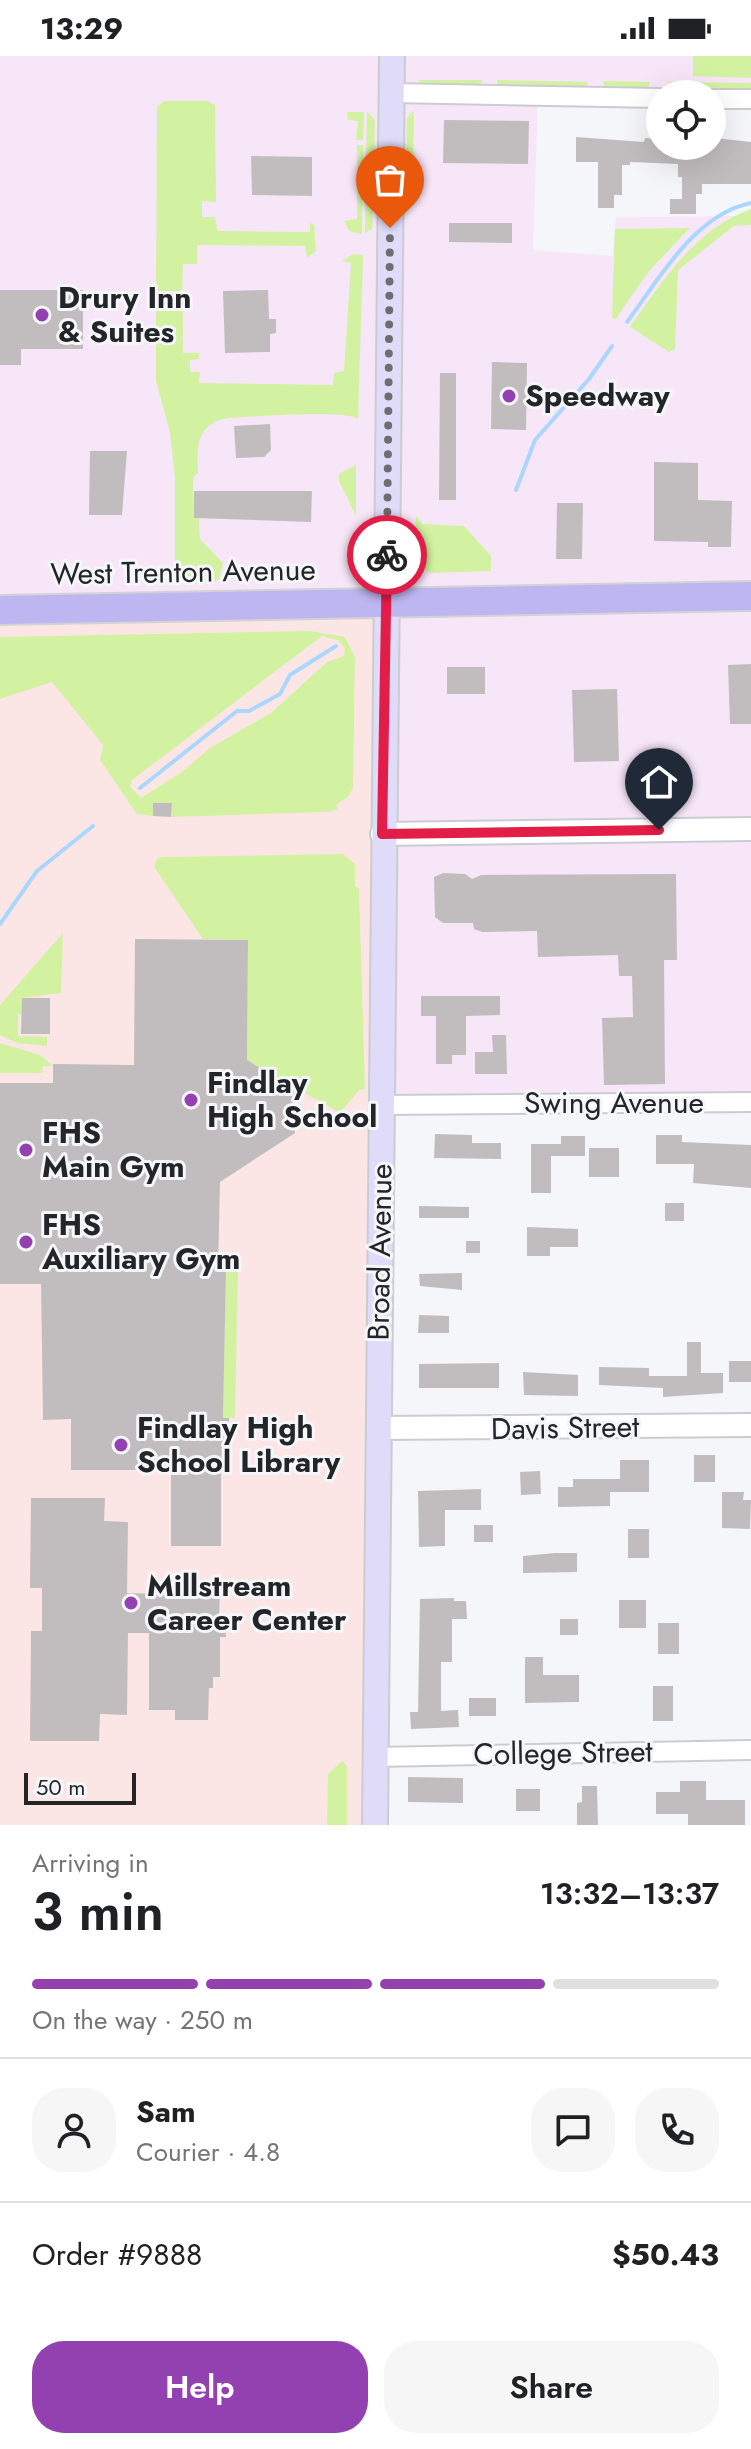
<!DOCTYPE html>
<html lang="en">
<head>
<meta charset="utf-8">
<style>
	:root { --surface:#fff; --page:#f6f6f6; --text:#202124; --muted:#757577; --line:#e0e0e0; --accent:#9341b0 }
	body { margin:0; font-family:Jost,sans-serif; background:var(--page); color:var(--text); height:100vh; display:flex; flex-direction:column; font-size:30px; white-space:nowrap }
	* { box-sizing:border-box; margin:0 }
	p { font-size:26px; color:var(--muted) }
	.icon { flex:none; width:44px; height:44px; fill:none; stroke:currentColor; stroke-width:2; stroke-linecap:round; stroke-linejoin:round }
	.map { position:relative; height:1769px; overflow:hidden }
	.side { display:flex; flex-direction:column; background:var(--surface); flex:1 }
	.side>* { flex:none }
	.fabs { position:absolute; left:646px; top:24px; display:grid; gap:16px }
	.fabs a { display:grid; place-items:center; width:80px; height:80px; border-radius:50%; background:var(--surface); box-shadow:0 8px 32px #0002; font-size:40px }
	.scale { position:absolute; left:24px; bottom:20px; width:112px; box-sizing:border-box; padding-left:8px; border:4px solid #242526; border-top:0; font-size:22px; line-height:28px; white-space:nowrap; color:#242526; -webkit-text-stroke:6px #f4f6fa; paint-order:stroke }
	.pin { position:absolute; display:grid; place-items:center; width:68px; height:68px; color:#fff; margin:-82px -34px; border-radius:50% 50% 50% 0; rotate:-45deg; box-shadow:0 0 8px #0007 }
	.pin .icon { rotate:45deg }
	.courier { position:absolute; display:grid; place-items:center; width:80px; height:80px; margin:-40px; border:6px solid #e11d48; border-radius:50%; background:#fff; color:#222; box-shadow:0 2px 10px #0007 }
	.summary em { font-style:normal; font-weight:600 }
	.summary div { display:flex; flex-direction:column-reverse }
	.summary { display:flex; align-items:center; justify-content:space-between; height:136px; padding:0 32px }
	h1 { font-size:52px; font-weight:600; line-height:60px }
	.bar { display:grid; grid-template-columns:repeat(4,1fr); gap:12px 8px; align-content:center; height:96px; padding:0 32px }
	.bar i { height:10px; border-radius:6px; background:var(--line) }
	.bar .current { background:var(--accent) }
	.bar p { grid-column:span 4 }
	.line { display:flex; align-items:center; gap:20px; padding:0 32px; border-top:2px solid var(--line) }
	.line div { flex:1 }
	.round { display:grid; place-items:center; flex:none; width:84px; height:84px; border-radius:32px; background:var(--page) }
	.cta { display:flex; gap:16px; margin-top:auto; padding:16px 32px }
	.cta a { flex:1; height:92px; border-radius:32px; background:var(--accent); color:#fff; font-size:32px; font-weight:600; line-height:92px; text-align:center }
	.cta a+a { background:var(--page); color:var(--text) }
	.status { display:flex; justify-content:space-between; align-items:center; height:56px; padding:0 40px; background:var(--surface); direction:ltr }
	.status svg { height:22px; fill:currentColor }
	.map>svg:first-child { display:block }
</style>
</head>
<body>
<div class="status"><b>13:29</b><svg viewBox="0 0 49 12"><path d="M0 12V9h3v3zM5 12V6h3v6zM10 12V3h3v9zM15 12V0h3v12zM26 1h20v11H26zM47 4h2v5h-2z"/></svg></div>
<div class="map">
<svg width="751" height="1769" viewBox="0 0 751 1769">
	<rect width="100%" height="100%" fill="#f4f6fa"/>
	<path fill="#f7e6f7" d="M0,0H751V43L712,38L538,41L533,194L613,200L616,161L751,160V1046L381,1049L0,1769Z"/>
	<path fill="#fce6e5" d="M386,547L375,1769H0V554Z"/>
	<path fill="#d3f2a1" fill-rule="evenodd" d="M693,0H751V22L693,20Z
		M418,24H483L480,29L421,28Z
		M497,24L588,26L586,31L498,30Z
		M603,25L650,26L648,32L605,31Z
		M668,26L751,27V32H670Z
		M164,45H207L215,49L216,146L202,145V161H215L218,175L310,176V167L314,169L316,195L307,202L305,190L197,189V208H183L182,235H156L157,51Z
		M413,54L414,62L413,123L406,119L407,62Z
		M367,55L375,64L372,173L365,177Z
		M347,56H364L363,84H356L358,65L348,64Z
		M357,89H363L362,178L349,175L344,165L357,163Z
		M751,153V169L734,170L678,214L675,293L669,296L630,271C664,223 694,174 751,153Z
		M690,172L649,215L615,264L612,261L615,173Z
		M353,198L363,199L358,363C344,353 252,361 227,362C196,369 197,390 198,417L193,422L194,462H199L200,483L223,507L219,523L213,527L188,528L177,522L175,514V422L170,376L156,325V242H183V297H199V303L190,304V316H200L199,327L333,329L334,317L344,315L351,207L342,205Z
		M356,409V460L338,423L340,417Z
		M416,460L423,468L464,470L491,500V515L429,517L414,504Z
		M310,575L345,581L355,601L353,732L348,741L336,749L339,753L327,756L171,761L172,748L154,747L153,760L137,758L100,704L103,689L52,626L0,643V581ZM322,580L338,584L345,593L344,600L327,606L271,657L210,692L182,716L141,742L130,730L132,724Z
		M343,798L355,808V831L359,832L365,1033L359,1034L340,1057L247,1004L248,884L203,883L154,811L157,803L162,801Z
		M63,877L61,937L22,942V958H18V980L47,981V990L17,987L0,979V949Z
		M0,987L40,999L53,1010H43L42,1017H0Z
		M226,1215H238L235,1362H223Z
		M342,1705L347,1710V1769H327L328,1718Z"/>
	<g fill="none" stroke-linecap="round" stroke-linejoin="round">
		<path stroke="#abd6fe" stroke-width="4" d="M627,266C659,223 695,158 751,147
			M516,434L535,384L589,323L612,290
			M140,732L237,655H249L280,638L290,619L336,590
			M0,868L37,815L93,770"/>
	</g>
	<path fill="#c1bdbf" d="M444,64L529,65L528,108L443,107Z
		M576,81L644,86L645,82L660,83V90H715V82L751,86V128H702V138H696V158H670V143H682V121H678V108L630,106V109H622V139H614V152H598V106H576Z
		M251,100L312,101V140L252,139Z
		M449,167H512V187L449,186Z
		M0,234H83V293H21V309H0Z
		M268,234L269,263H276V277L270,278V296L225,297L223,235Z
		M492,306L527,307L526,374L491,373Z
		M440,317H456V444H439Z
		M270,368L271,394L264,401L236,402L234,370Z
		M90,395H127L122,459H89Z
		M654,406L698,407V444L732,445L731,491H708V486L654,485Z
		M194,435H312L311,466L194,462Z
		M557,447H583L582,503H556Z
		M751,608V668H730L728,609Z
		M447,611H485V638H447Z
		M617,633L619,705L574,706L572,634Z
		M153,747H172L171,761L153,760Z
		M443,817L465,818L472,823L481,819L676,818L677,904H664L665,1028L604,1029L602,962L633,961L632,920H619L618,899L538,901L537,875L482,876L474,873L473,867H443L435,861L434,821Z
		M135,883L248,884L247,1004L294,1033L295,1077L220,1126L218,1215H226L223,1362H229V1406H221V1490H171V1414H71V1363L43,1364L41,1228H0V1027H53V1008L134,1009Z
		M421,940H500V959L466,960V999H452V1008H436V960H421Z
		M22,942H50V978H21Z
		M492,979H506L507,1018H475V996H493Z
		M435,1078L472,1079V1087H501V1103L434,1102Z
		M656,1079H682V1086L751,1089V1132L693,1127L694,1108H656Z
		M561,1080H585V1100H551V1137H531V1088H561Z
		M589,1092H619V1121H589Z
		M665,1147H684V1165H665Z
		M419,1150L469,1151V1162H419Z
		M527,1171L578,1173V1191H550V1200H527Z
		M466,1185H480V1197H466Z
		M462,1217V1234L420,1230L419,1218Z
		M419,1259L449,1260V1277H418Z
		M687,1286H701V1317H723V1337L663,1341V1332L599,1329V1311L649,1312V1320H687Z
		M729,1305H751V1326H729Z
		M499,1307V1332H419V1308Z
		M523,1316L578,1319V1340L524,1339Z
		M694,1399H715V1426H694Z
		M620,1404H649V1436H610V1450L558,1451V1431H573V1423H620Z
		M540,1415L541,1438L521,1439L520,1416Z
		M481,1433V1454H445V1490L419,1491L418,1435Z
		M722,1436H744L743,1444H751L750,1473L722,1472Z
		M31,1442H105L104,1465L128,1466L127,1537L173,1538V1531L220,1532L219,1565H225L226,1581H220V1621H213V1632H209L208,1664H175V1654H149V1577H128L127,1659L100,1658L99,1685H30L31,1575H42V1532H30Z
		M474,1469H493V1486H474Z
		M628,1473H649V1502H628Z
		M555,1497H577V1516L523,1517V1500Z
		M454,1542V1545H466L467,1563H452V1606H441V1655L458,1654L459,1671L411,1673L410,1656H418L420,1543Z
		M619,1544H646V1572H619Z
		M560,1563H578V1579H560Z
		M658,1567H679V1598H658Z
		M525,1601H543V1619H579V1646L525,1647Z
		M653,1630H673V1665H653Z
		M469,1642H496V1660H469Z
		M408,1721L463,1722V1747L408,1746Z
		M680,1725H706V1744H745V1769H688V1758H656V1736H680Z
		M582,1730H597L598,1769H577V1747L582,1746Z
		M516,1733H540V1755H516Z"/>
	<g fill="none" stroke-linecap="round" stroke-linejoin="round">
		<defs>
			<path id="minor" d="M392,37L660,42
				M712,43H751
				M381,1049L751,1046
				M375,1701L751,1694"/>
			<path id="tertiary" d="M382,778L751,773
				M378,1372L751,1369"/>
			<path id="secondary" d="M375,1769L392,0"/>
			<path id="primary" d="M0,554L751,540"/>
		</defs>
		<use href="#minor" stroke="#cbccd0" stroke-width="22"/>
		<use href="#tertiary" stroke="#cbccd0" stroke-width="26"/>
		<use href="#secondary" stroke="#cbccd0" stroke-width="28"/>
		<use href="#primary" stroke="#d3d3d4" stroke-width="32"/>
		<use href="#minor" stroke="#fff" stroke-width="18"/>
		<use href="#tertiary" stroke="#fff" stroke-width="22"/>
		<use href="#secondary" stroke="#dfdbf8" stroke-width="24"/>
		<use href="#primary" stroke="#beb6f1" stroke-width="28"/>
	</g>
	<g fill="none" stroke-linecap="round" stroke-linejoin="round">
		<path stroke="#6d6e70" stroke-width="8" stroke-dasharray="0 14.4" d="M387,499L390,172"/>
		<path stroke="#e11d48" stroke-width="10" d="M387,499L382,778L659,774"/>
	</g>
	<g fill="#9341b0" stroke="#f4f6fa" stroke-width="3">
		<circle cx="42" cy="259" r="8"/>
		<circle cx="509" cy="340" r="8"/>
		<circle cx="191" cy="1044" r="8"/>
		<circle cx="26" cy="1094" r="8"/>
		<circle cx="26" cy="1186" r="8"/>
		<circle cx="121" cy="1389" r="8"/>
		<circle cx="131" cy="1547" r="8"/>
	</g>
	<g text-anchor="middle" stroke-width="6" stroke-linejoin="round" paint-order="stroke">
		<g font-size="30" font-weight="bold" fill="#242526" stroke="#f4f6fa" text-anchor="start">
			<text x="58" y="252">Drury Inn<tspan x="58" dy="34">&amp; Suites</tspan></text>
			<text x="525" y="350">Speedway</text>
			<text x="207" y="1037">Findlay<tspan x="207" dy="34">High School</tspan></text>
			<text x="42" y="1087">FHS<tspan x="42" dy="34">Main Gym</tspan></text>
			<text x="42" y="1179">FHS<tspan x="42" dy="34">Auxiliary Gym</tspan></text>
			<text x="137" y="1382">Findlay High<tspan x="137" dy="34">School Library</tspan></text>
			<text x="147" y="1540">Millstream<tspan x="147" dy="34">Career Center</tspan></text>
		</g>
		<g font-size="30" fill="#242526" stroke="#f4f6fa">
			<text transform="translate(183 516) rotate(-1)" y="10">West Trenton Avenue</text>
			<text x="614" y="1057">Swing Avenue</text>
			<text transform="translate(380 1196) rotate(-89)" y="10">Broad Avenue</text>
			<text transform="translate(565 1372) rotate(-1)" y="10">Davis Street</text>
			<text transform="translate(563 1697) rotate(-1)" y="10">College Street</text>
		</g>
	</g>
</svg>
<div class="fabs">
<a><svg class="icon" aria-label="locate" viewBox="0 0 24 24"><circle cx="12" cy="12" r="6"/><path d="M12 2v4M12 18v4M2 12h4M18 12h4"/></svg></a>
</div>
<div class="scale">50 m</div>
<div class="pin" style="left:390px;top:172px;background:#ea580c"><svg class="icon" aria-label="bag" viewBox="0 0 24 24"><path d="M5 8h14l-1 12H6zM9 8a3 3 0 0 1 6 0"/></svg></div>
<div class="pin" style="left:659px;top:774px;background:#1f2937"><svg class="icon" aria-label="home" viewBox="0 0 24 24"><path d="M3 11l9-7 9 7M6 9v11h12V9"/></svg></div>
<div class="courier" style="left:387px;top:499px"><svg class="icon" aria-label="bike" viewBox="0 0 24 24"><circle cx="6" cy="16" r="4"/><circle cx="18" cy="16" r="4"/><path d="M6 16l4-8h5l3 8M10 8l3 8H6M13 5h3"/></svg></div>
</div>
<section class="side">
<div class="summary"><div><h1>3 min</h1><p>Arriving in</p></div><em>13:32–13:37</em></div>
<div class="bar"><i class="current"></i><i class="current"></i><i class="current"></i><i></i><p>On the way · 250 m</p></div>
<div class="line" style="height:144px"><a class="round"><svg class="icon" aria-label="person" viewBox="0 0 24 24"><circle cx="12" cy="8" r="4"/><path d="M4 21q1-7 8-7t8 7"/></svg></a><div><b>Sam</b><p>Courier · 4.8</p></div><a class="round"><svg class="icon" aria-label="chat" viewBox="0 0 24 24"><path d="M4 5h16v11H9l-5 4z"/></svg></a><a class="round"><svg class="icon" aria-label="phone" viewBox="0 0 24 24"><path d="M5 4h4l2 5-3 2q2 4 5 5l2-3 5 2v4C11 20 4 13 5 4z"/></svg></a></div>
<div class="line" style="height:104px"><div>Order #9888</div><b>$50.43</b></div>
<div class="cta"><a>Help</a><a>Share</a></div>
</section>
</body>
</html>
